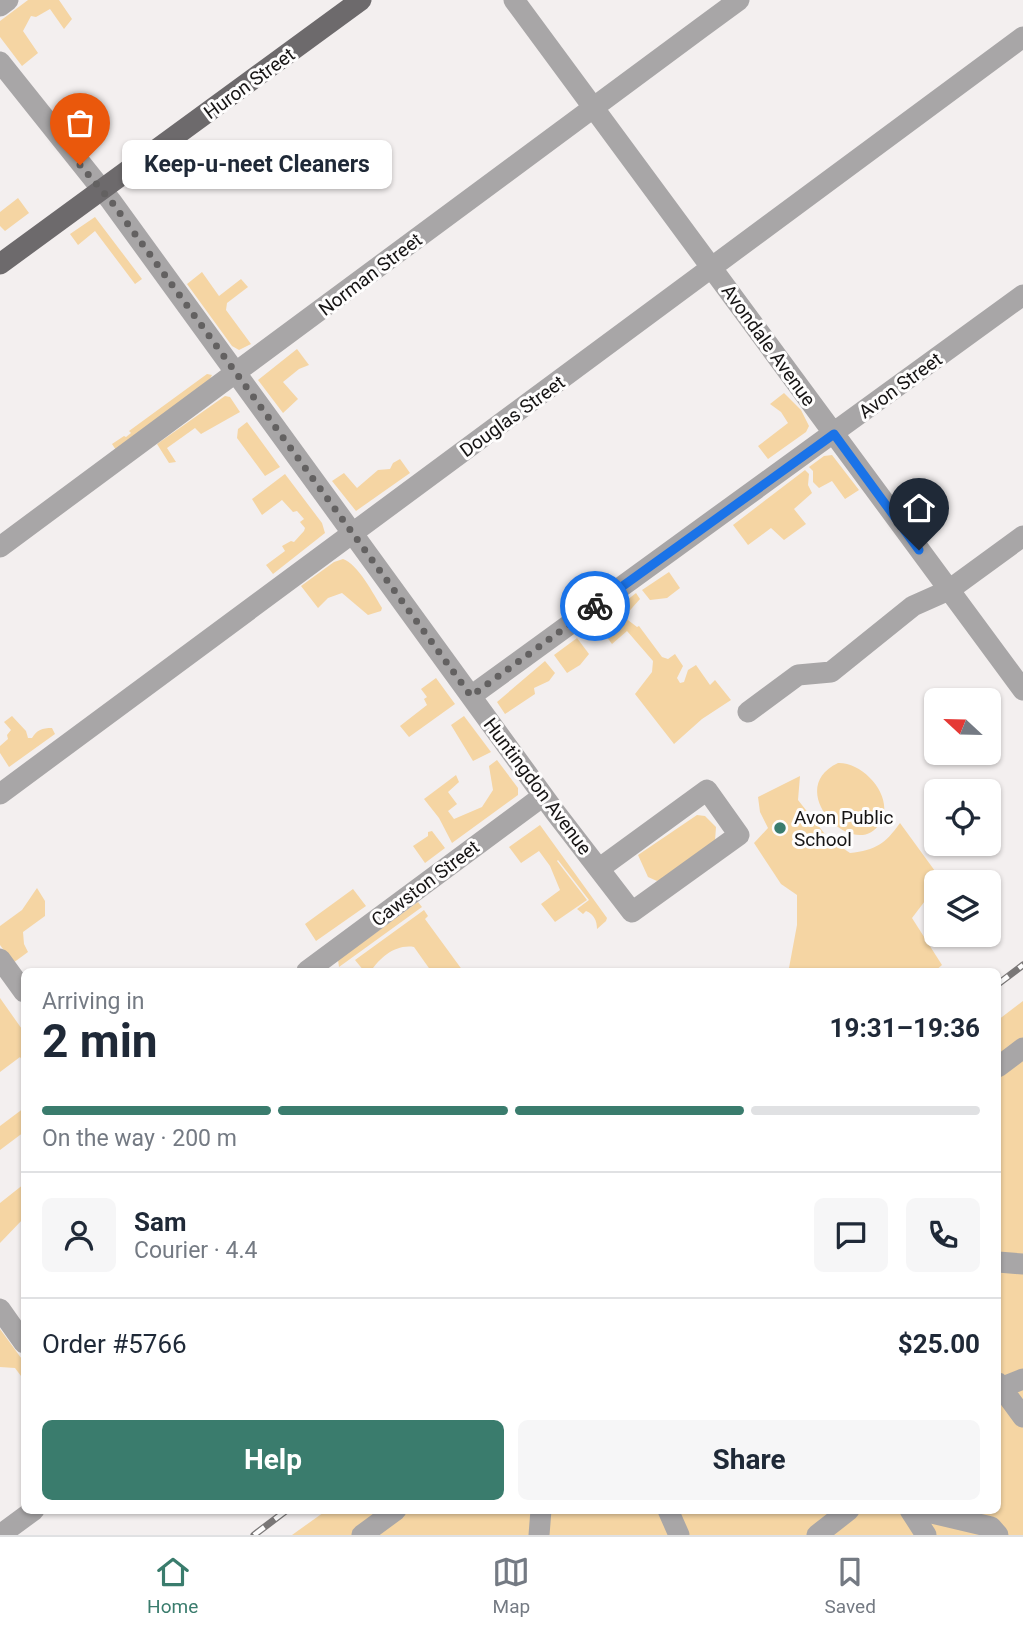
<!DOCTYPE html>
<html lang="en">
<head>
<meta charset="utf-8">
<style>
	:root { --surface:#fff; --page:#f6f6f7; --text:#1f2937; --muted:#747a83; --line:#e0e1e3; --accent:#3a7c6d }
	body { margin:0; font-family:Roboto,sans-serif; background:var(--page); color:var(--text); height:100vh; display:flex; flex-direction:column; font-size:26px; white-space:nowrap }
	* { box-sizing:border-box; margin:0 }
	p { font-size:23px; color:var(--muted) }
	.icon { flex:none; width:38px; height:38px; fill:none; stroke:currentColor; stroke-width:2; stroke-linecap:round; stroke-linejoin:round }
	.map { position:relative; flex:1; overflow:hidden }
	.details { position:absolute; left:21px; top:968px; width:980px; height:546px; display:flex; flex-direction:column; background:var(--surface); border-radius:10px; box-shadow:0 2px 5px #0004 }
	.details>* { flex:none }
	.needle { width:46px; rotate:292deg }
	.tools { position:absolute; left:924px; top:688px; display:grid; gap:14px }
	.tools a { display:grid; place-items:center; width:77px; height:77px; border-radius:10px; background:var(--surface); box-shadow:0 2px 5px #0004; font-size:35px }
	.pin { position:absolute; display:grid; place-items:center; width:60px; height:60px; color:#fff; margin:-72px -30px; border-radius:50% 50% 50% 0; rotate:-45deg; box-shadow:0 0 7px #0007 }
	.pin .icon { rotate:45deg }
	.courier { position:absolute; display:grid; place-items:center; width:70px; height:70px; margin:-35px; border:5px solid #1a73e8; border-radius:50%; background:#fff; color:#222; box-shadow:0 2px 9px #0007 }
	.bubble { position:absolute; height:49px; border-radius:10px; background:var(--surface); box-shadow:0 2px 5px #0004; font-size:23px; font-weight:700; line-height:49px; text-align:center }
	.summary em { font-style:normal; font-weight:700 }
	.summary div { display:flex; flex-direction:column-reverse }
	.summary { display:flex; align-items:center; justify-content:space-between; height:119px; padding:0 21px }
	h1 { font-size:46px; font-weight:700; line-height:52px }
	.bar { display:grid; grid-template-columns:repeat(4,1fr); gap:10px 7px; align-content:center; height:84px; padding:0 21px }
	.bar i { height:9px; border-radius:5px; background:var(--line) }
	.bar .on { background:var(--accent) }
	.bar p { grid-column:span 4 }
	.line { display:flex; align-items:center; gap:18px; padding:0 21px; border-top:2px solid var(--line) }
	.line div { flex:1 }
	.round { display:grid; place-items:center; flex:none; width:74px; height:74px; border-radius:10px; background:var(--page) }
	.button { display:flex; gap:14px; margin-top:auto; padding:14px 21px }
	.button a { flex:1; height:80px; border-radius:10px; background:var(--accent); color:#fff; font-size:28px; font-weight:700; line-height:80px; text-align:center }
	.button a+a { background:var(--page); color:var(--text) }
	.tabs { display:flex; justify-content:space-around; align-items:center; height:98px; border-top:2px solid var(--line); background:var(--surface); font-size:19px; color:var(--muted) }
	.tabs a { display:grid; justify-items:center; gap:4px }
	.tabs .on { color:var(--accent) }
	.map>svg:first-child { display:block }
</style>
</head>
<body>
<div class="map">
<svg width="1023" height="1535" viewBox="0 0 1023 1535">
	<rect width="100%" height="100%" fill="#f3efef"/>
	<path fill="#f5d5a3" d="M28,0H59L72,19L64,29L50,9L36,17L31,16L23,31L38,53L22,66L0,37V21Z
		M181,152L203,184L196,188L187,175L173,185L160,167Z
		M18,198L29,213L5,231L0,226V212Z
		M95,217L142,279L135,284L95,231L78,245L70,234Z
		M202,272L219,296L241,279L248,287L227,303L226,310L251,344L239,350L232,346L187,284Z
		M297,349L309,365L299,369L283,382L298,399L283,413L258,380Z
		M207,374L212,375L210,379L116,450L112,444L124,436L126,437L131,433L129,431Z
		M784,393L801,410L809,426L806,432L768,459L758,446L788,423L781,412L770,404Z
		M225,396L230,397L240,412L201,434L195,428L167,448L176,462L169,463L157,444Z
		M247,422L280,467L265,476L237,438L238,429Z
		M832,455L859,490L845,499L832,481L819,488L813,482V471L809,467L824,456Z
		M400,459L410,473L356,511L332,481L344,473L357,488L378,470L390,469L393,463Z
		M805,470L809,474L808,485L812,493L794,509L806,524L784,540L771,528L748,545L733,525Z
		M285,474L322,523L325,533L273,574L266,565L285,551L282,546L291,541L294,542L304,531L305,528L300,522L304,519L297,511L293,512L282,500L262,515L252,499Z
		M343,559C358,564 374,595 382,608L381,611L368,615L342,593L328,598L318,608L301,586L334,562Z
		M669,572L680,588L667,598L650,600L642,590Z
		M636,593L640,599L624,617L637,627L639,626L662,657L668,659L675,654L683,666L677,678L680,683L684,682L688,670L696,665L710,685L715,680L731,700L702,719L674,744L635,694L652,672L653,661L627,631L612,644L597,624Z
		M577,638L589,654L580,665L567,673L554,655Z
		M545,661L555,673L549,681L534,688L535,694L505,714L497,702Z
		M436,678L455,704L409,737L400,726L427,705L424,699L427,697L421,689Z
		M12,716L26,731L28,738H32C37,730 42,728 52,728L55,734L9,767L0,753V746L8,739L7,735L11,730L4,722Z
		M464,716L491,752L473,761L451,725Z
		M497,760L518,788V795L452,843L439,818L424,799L456,775L459,782L448,792L457,804L448,811L454,819L482,807L493,790L489,766Z
		M838,763C864,762 896,798 880,823C856,864 781,790 838,763Z
		M800,776L798,800L828,838L850,853C876,850 885,844 900,823L943,882H936V893L928,897L912,918L942,965L935,971H786L789,968L797,925V895L781,884L754,843L768,828L760,812L758,797Z
		M697,815L705,816L716,827L715,841L662,879L657,881L648,877L638,855Z
		M540,825L607,918L606,921L597,929C597,921 594,914 586,911L583,914L577,909L589,900L558,860L557,861L587,900L555,922L541,904L560,890L550,866L539,851L521,863L509,847Z
		M432,831L445,848L425,863L413,846L428,836V832Z
		M37,888L45,901V916L23,932L24,944L28,952L13,963L0,945V926L22,910Z
		M353,889L366,906L316,941L305,924Z
		M418,902L422,907L339,967L338,960Z
		M424,910L428,916L425,919L463,971H431L414,947C395,944 380,958 371,971H364L355,960Z
		M0,998L24,1032V1063L20,1057L0,1072Z
		M1023,1001V1535H292L327,1510H998V1020Z
		M24,1108V1132L0,1150V1126Z
		M24,1184V1218L0,1243V1203Z
		M0,1329L24,1362V1380L15,1368L0,1367Z"/>
	<g fill="none" stroke-linecap="round" stroke-linejoin="round">
		<path stroke="#a8a6a7" stroke-width="21" d="M514,0L1023,690
			M0,6L8,0
			M0,62L111,201L555,812L632,912L739,835L707,790L600,868
			M0,547C248,366 492,181 739,0
			M471,696L1023,295
			M748,712L798,675L831,672L913,606L949,590L1023,536
			M0,794L1023,37
			M0,959L24,992
			M307,971L543,796
			M998,1067L1023,1048
			M998,1262L1023,1264
			M0,1309L24,1343
			M998,1383L1023,1417
			M998,1389L1023,1379
			M668,1510L679,1535
			M910,1510L926,1535
			M919,1510L991,1527L998,1535
			M0,1535L34,1510
			M362,1535L396,1510
			M539,1535L541,1510
			M817,1535L849,1510"/>
		<path stroke="#6d6a6c" stroke-width="21" d="M0,264L361,0"/>
		<defs>
			<path id="rail" d="M998,984L1023,965
				M254,1535L287,1510"/>
		</defs>
		<use href="#rail" stroke="#7a7777" stroke-width="7"/>
		<use href="#rail" stroke="#fefdfd" stroke-width="4.5" stroke-dasharray="13" stroke-linecap="butt"/>
	</g>
	<g fill="none" stroke-linecap="round" stroke-linejoin="round">
		<path stroke="#636161" stroke-width="7" stroke-dasharray="0 12.6" d="M80,165L111,201L471,696L595,606"/>
		<path stroke="#1a73e8" stroke-width="9" d="M595,606L834,434L919,550"/>
	</g>
	<circle fill="#3a7c6d" stroke="#fefdfd" stroke-width="2.5" cx="780" cy="828" r="7"/>
	<g text-anchor="middle" stroke-width="6" stroke-linejoin="round" paint-order="stroke">
		<g font-size="19" fill="#161414" stroke="#fefdfd">
			<text transform="translate(249 83) rotate(-36)" y="7">Huron Street</text>
			<text transform="translate(370 274) rotate(-37)" y="7">Norman Street</text>
			<text transform="translate(769 345) rotate(54)" y="7">Avondale Avenue</text>
			<text transform="translate(900 385) rotate(-36)" y="7">Avon Street</text>
			<text transform="translate(512 416) rotate(-36)" y="7">Douglas Street</text>
			<text transform="translate(538 786) rotate(53)" y="7">Huntingdon Avenue</text>
			<text transform="translate(425 883) rotate(-37)" y="7">Cawston Street</text>
		</g>
		<g font-size="19" fill="#161414" stroke="#fefdfd" text-anchor="start">
			<text x="794" y="824">Avon Public<tspan x="794" dy="22">School</tspan></text>
		</g>
	</g>
</svg>
<div class="tools">
<a><svg class="needle" viewBox="-14 -14 28 28"><path d="M0-13l5 13h-10z" fill="#e53935"/><path d="M0 13l5-13h-10z" fill="#747a83"/></svg></a>
<a><svg class="icon" aria-label="locate" viewBox="0 0 24 24"><circle cx="12" cy="12" r="6"/><path d="M12 2v4M12 18v4M2 12h4M18 12h4"/></svg></a>
<a><svg class="icon" aria-label="layers" viewBox="0 0 24 24"><path d="M12 4l9 5-9 5-9-5zM3 14l9 5 9-5"/></svg></a>
</div>
<div class="pin" style="left:80px;top:165px;background:#ea580c"><svg class="icon" aria-label="bag" viewBox="0 0 24 24"><path d="M5 8h14l-1 12H6zM9 8a3 3 0 0 1 6 0"/></svg></div>
<div class="pin" style="left:919px;top:550px;background:#1f2937"><svg class="icon" aria-label="home" viewBox="0 0 24 24"><path d="M3 11l9-7 9 7M6 9v11h12V9"/></svg></div>
<div class="courier" style="left:595px;top:606px"><svg class="icon" aria-label="bike" viewBox="0 0 24 24"><circle cx="6" cy="16" r="4"/><circle cx="18" cy="16" r="4"/><path d="M6 16l4-8h5l3 8M10 8l3 8H6M13 5h3"/></svg></div>
<div class="bubble" style="left:122px;top:140px;width:270px">Keep-u-neet Cleaners</div>
<section class="details">
<div class="summary"><div><h1>2 min</h1><p>Arriving in</p></div><em>19:31–19:36</em></div>
<div class="bar"><i class="on"></i><i class="on"></i><i class="on"></i><i></i><p>On the way · 200 m</p></div>
<div class="line" style="height:126px"><a class="round"><svg class="icon" aria-label="person" viewBox="0 0 24 24"><circle cx="12" cy="8" r="4"/><path d="M4 21q1-7 8-7t8 7"/></svg></a><div><b>Sam</b><p>Courier · 4.4</p></div><a class="round"><svg class="icon" aria-label="chat" viewBox="0 0 24 24"><path d="M4 5h16v11H9l-5 4z"/></svg></a><a class="round"><svg class="icon" aria-label="phone" viewBox="0 0 24 24"><path d="M5 4h4l2 5-3 2q2 4 5 5l2-3 5 2v4C11 20 4 13 5 4z"/></svg></a></div>
<div class="line" style="height:91px"><div>Order #5766</div><b>$25.00</b></div>
<div class="button"><a>Help</a><a>Share</a></div>
</section>
</div>
<nav class="tabs">
<a class="on"><svg class="icon" aria-label="home" viewBox="0 0 24 24"><path d="M3 11l9-7 9 7M6 9v11h12V9"/></svg>Home</a>
<a><svg class="icon" aria-label="map" viewBox="0 0 24 24"><path d="M3 6l6-2 6 2 6-2v14l-6 2-6-2-6 2zM9 4v14M15 6v14"/></svg>Map</a>
<a><svg class="icon" aria-label="saved" viewBox="0 0 24 24"><path d="M7 4h10v16l-5-4-5 4z"/></svg>Saved</a>
</nav>
</body>
</html>
